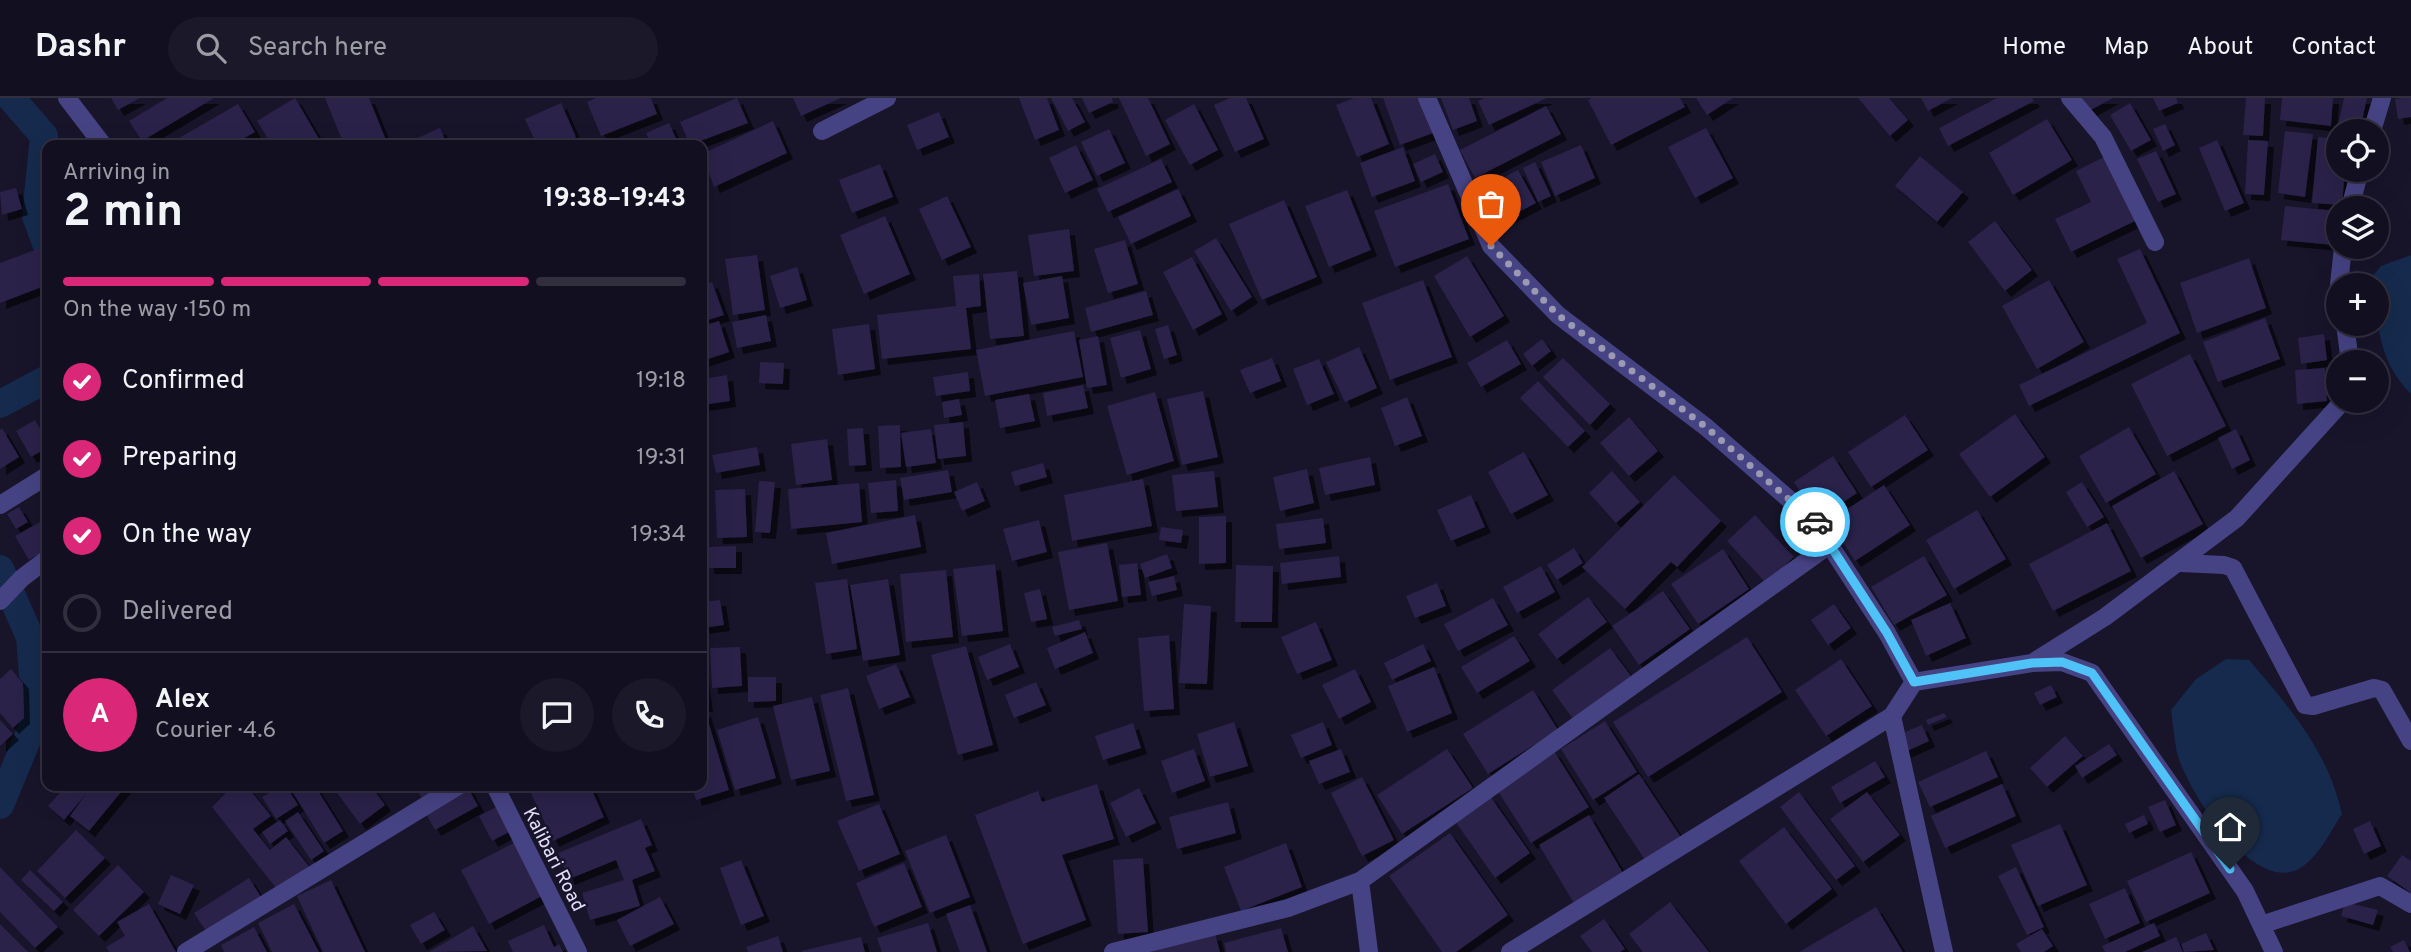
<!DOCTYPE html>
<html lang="en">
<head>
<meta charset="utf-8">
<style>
	:root { --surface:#120f20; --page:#1b1829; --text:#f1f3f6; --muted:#9c9ca5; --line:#312f3e; --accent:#db2777 }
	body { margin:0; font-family:Overpass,sans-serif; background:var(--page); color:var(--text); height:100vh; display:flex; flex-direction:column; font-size:26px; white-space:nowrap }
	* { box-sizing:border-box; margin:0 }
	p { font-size:23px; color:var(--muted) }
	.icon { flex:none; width:38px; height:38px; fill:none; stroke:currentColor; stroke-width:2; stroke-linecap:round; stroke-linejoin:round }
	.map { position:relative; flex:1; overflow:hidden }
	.panel { position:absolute; left:42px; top:42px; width:665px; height:651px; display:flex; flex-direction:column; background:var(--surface); border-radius:14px; box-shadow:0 7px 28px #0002,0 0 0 2px var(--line) }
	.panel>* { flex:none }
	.controls { position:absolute; left:2326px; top:21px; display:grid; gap:14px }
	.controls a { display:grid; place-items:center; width:63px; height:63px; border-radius:50%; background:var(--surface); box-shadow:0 7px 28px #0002,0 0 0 2px var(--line); font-size:35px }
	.pin { position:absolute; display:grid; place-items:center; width:60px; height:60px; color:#fff; margin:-72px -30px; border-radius:50% 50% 50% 0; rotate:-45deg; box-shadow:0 0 7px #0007 }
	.pin .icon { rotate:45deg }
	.courier { position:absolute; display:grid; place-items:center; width:70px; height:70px; margin:-35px; border:5px solid #4fc3f7; border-radius:50%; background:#fff; color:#222; box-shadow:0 2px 9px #0007 }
	.head em { font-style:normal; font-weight:700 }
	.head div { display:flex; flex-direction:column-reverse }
	.head { display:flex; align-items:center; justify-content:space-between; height:119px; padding:0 21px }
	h1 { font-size:46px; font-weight:700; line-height:52px }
	.bar { display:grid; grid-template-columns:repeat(4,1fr); gap:10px 7px; align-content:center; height:84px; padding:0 21px }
	.bar i { height:9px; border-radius:5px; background:var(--line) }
	.bar .selected { background:var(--accent) }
	.bar p { grid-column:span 4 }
	.line { display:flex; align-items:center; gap:18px; padding:0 21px; border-top:2px solid var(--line) }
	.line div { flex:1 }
	.round { display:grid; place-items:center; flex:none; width:74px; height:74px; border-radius:37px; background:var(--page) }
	ol { padding:0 21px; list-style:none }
	li { display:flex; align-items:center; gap:21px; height:77px }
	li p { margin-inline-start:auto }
	li .icon { padding:7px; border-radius:50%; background:var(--accent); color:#fff; stroke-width:4 }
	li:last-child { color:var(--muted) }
	li i { width:38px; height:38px; border:4px solid var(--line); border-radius:50% }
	header { display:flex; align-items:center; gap:42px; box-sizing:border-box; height:98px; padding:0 35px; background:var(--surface); border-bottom:2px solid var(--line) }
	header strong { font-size:33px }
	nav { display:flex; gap:38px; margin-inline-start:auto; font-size:24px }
	.search { width:490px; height:63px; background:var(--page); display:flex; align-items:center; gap:18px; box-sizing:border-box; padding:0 24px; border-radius:38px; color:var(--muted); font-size:26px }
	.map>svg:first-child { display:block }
</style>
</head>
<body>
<header>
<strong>Dashr</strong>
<div class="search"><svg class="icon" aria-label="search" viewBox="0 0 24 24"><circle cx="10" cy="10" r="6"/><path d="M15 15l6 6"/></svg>Search here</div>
<nav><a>Home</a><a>Map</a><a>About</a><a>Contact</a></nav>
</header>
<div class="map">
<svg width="2411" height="854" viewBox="0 0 2411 854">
	<defs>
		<filter id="shadow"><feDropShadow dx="6" dy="6" stdDeviation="0" flood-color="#0009"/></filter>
	</defs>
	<rect width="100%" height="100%" fill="#18142a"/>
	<path fill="#152a4d" d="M2411,157V296C2380,265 2376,228 2376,187H2365L2381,168Z
		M2226,561L2249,562C2290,610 2328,653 2342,716C2331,733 2315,766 2294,773C2249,789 2187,692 2177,655C2174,641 2173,626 2171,612L2196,581Z"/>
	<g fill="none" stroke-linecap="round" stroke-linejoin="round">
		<path stroke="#152a4d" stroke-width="28" d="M11,0L44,38L36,118L47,148
			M0,306L47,281
			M0,471L30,539L36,620L0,707"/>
	</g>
	<path fill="#292249" filter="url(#shadow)" d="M111,0H140L118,12Z
		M167,0H214L142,43L129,23Z
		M295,0L322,46L319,47H272L257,23Z
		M325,0H369L388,47H344Z
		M596,0H651L657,16L601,38L587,4Z
		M737,0L748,25L690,47L680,24Z
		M793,0H841L801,18Z
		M1019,0H1047L1059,32L1035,42Z
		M1051,0H1072L1085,24L1068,33Z
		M1082,0H1112L1113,4L1089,15Z
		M1119,0H1148L1170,46L1146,58Z
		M1230,0H1246L1264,41L1235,54L1214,7Z
		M1354,0H1371L1389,46L1357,59L1336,7Z
		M1383,0H1420L1433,35L1400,47Z
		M1441,0H1469L1477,23L1453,32Z
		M1484,0H1547L1489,27L1478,3Z
		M1592,0H1680L1685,9L1611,47L1588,2Z
		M1696,0H1733L1707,17Z
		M1858,0H1889L1908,22L1890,38Z
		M1921,0H1952L1928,13Z
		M1997,0H2032L2034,3L1948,48L1939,30Z
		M2082,0H2113L2089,13Z
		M2153,0H2176L2178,5L2159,13Z
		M2246,0H2265L2263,38L2243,37Z
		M2282,0H2333L2331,28L2280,22Z
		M2344,0H2367L2360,32L2338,27Z
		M2402,0H2411V19L2398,21L2395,1Z
		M561,5L576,39L559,47H537L525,21Z
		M2130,5L2151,42L2131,53L2110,17Z
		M238,6L255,34L232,47H167Z
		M1194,6L1218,52L1190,67L1165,22Z
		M1546,8L1561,36L1475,80L1460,52Z
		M939,14L949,39L917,52L907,27Z
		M2047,21L2072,62L2013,97L1989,55Z
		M773,23L787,55L714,89L702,56Z
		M669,25L679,47H651L646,35Z
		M2165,26L2175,47L2163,53L2153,31Z
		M440,30L447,47H402Z
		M1706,30L1733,80L1695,100L1668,49Z
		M1109,31L1125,65L1097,78L1081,44Z
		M2285,33L2313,36L2305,99L2278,95Z
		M2318,39L2338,41V72H2345L2342,107L2312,105Z
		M2217,42L2244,105L2225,113L2199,50Z
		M2248,42L2268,43L2264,97L2245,96Z
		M1076,47L1093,82L1065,95L1049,60Z
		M1581,47L1595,80L1555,98L1541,64Z
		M1403,49L1415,83L1372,99L1360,65Z
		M2156,53L2176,96L2158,104L2137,61Z
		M1435,56L1443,74L1421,84L1413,66Z
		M1920,58L1963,94L1937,124L1895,88Z
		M2104,59L2135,123L2071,154L2055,121L2091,104L2076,73Z
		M1161,61L1172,84L1108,114L1097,91Z
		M1535,64L1551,98L1538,104L1523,70Z
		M880,66L893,99L852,115L839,82Z
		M1518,72L1536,105L1492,128L1475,94Z
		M1448,86L1469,141L1395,169L1374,113Z
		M16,90L22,111L2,117L0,94Z
		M1178,91L1191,118L1131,146L1118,119Z
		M1347,92L1371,152L1329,169L1305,108Z
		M947,98L971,149L942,162L919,111Z
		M1284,102L1317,179L1262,202L1229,126Z
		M2285,108L2336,113L2333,147L2281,142Z
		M885,118L910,176L864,196L840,137Z
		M1995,123L2032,172L2005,193L1968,144Z
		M1069,131L1074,173L1034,178L1028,137Z
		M1216,140L1252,199L1231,213L1194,153Z
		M1125,142L1138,186L1108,195L1094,151Z
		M43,149L47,159V187L0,205V165Z
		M2140,151L2180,235L2029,308L2019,287L2147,225L2117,161Z
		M757,157L765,212L733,217L725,161Z
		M1467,158L1504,218L1470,239L1434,178Z
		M1192,159L1222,216L1193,232L1163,174Z
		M2249,160L2266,210L2197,235L2180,185Z
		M797,169L807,202L780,210L770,178Z
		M1017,173L1024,238L990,241L983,176Z
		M979,176L981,208L966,210L971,251L882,261L877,217L956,208L953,178Z
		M1062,178L1069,220L1031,227L1023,185Z
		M1423,182L1452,259L1390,282L1362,205Z
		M2049,182L2084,244L2037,271L2002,208Z
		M712,184L724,217L702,224V188Z
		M1146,193L1153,217L1091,234L1085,210Z
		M766,217L771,243L737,250L732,224Z
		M2265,220L2280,261L2218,284L2203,244Z
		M719,223L729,254L702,263V228Z
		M869,226L875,271L838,277L832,231Z
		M1168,227L1177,257L1164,261L1155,231Z
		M1140,232L1151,271L1121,280L1110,240Z
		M1074,233L1083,279L985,298L976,252Z
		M2324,236L2327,262L2301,266L2298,240Z
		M1098,238L1107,287L1087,290L1079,242Z
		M1542,241L1551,253L1532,268L1523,256Z
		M1507,242L1521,266L1481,289L1467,265Z
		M1359,249L1377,290L1345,304L1326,264Z
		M2190,256L2226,328L2167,358L2131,286Z
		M1272,260L1281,283L1250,295L1240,272Z
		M1563,260L1610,306L1590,327L1543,279Z
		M1319,261L1334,296L1307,307L1293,271Z
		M760,264L784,265L783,286L759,285Z
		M2325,270L2327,303L2297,306L2295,272Z
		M968,274L970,293L936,298L933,279Z
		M727,277L730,303L702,307V281Z
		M1538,283L1585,333L1568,349L1520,300Z
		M1083,287L1088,310L1047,318L1043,295Z
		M1203,293L1218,359L1182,367L1167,301Z
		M1155,294L1174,363L1127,377L1107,308Z
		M1029,296L1035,323L1000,330L995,302Z
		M1407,299L1422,338L1395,348L1381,310Z
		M959,301L962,317L944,320L942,304Z
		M2015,316L2045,359L1990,399L1959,356Z
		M1905,317L1928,352L1871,389L1848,354Z
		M1629,319L1658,353L1629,378L1600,345Z
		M35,322L47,342V350L31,359L16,333Z
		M963,324L966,358L938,361L934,327Z
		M900,327L901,369L880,370L878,328Z
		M2129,329L2156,376L2106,405L2079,358Z
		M2,330L19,359L0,371V332Z
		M863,330L866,367L849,368L847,331Z
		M931,331L936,365L906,369L901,335Z
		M2236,331L2250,362L2232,371L2218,340Z
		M827,341L832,382L796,387L791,346Z
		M757,349L760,367L716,375L712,357Z
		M1524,354L1548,397L1511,416L1488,374Z
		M1833,358L1857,395L1818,421L1794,384Z
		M1370,359L1375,387L1325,397L1319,370Z
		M1043,365L1047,379L1015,388L1011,374Z
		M1307,371L1314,405L1280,413L1273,379Z
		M948,372L952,394L904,402L900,380Z
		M1214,373L1218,409L1176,413L1172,377Z
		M1612,373L1640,404L1616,425L1589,395Z
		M2174,373L2203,426L2141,460L2112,408Z
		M1674,377L1721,423L1677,469L1671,464L1625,511L1582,469Z
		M1143,381L1152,428L1072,443L1064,397Z
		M896,382L898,413L871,415L868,385Z
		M759,383L775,384L770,435L755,434Z
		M977,384L985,403L962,413L954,394Z
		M2082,384L2104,419L2087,429L2066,394Z
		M859,385L862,424L791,431L788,391Z
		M1884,387L1910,427L1855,463L1829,423Z
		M745,391L747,439L717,440L715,392Z
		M1471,397L1485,429L1451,443L1437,412Z
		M19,409L28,424L16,431L7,416Z
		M1977,412L2006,461L1954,491L1926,442Z
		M915,417L921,449L832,466L826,435Z
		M1755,417L1794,459L1766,485L1727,443Z
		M1226,418V465L1199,466V419Z
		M47,420V451L29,462L15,438Z
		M1323,420L1326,445L1279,451L1276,426Z
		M1039,422L1047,454L1012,463L1003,431Z
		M2107,425L2131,473L2053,513L2029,466Z
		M1161,429L1183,432L1181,445L1159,442Z
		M1107,445L1118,503L1069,512L1058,454Z
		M736,448V470H708V449Z
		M1574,450L1583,465L1557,482L1547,467Z
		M1723,451L1749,491L1698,526L1671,486Z
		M1167,456L1172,470L1145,480L1140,466Z
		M1339,458L1341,479L1282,486L1280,465Z
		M1924,458L1947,497L1894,527L1871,489Z
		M1137,465L1141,497L1122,499L1119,467Z
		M995,466L1003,533L962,538L953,471Z
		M1236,467L1273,468L1272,524H1235Z
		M1541,468L1555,494L1517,515L1503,489Z
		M946,472L953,539L906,544L900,476Z
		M1174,478L1177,492L1152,498L1148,484Z
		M847,481L857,551L826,556L815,485Z
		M888,481L900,557L863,563L850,487Z
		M1437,485L1446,508L1415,520L1406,498Z
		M1040,491L1047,521L1031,524L1024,495Z
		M1663,493L1690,531L1639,567L1612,528Z
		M1588,499L1607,524L1557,561L1538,536Z
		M1493,500L1508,527L1458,553L1444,526Z
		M720,502L724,527L702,530V504Z
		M1950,505L1966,540L1926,558L1911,522Z
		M1184,506L1211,508L1207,586L1179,585Z
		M1834,506L1851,530L1828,547L1811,522Z
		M1079,522L1082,531L1055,538L1052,529Z
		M1316,524L1332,562L1297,576L1281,539Z
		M1085,534L1093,555L1055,571L1047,550Z
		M1169,537L1174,611L1144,613L1138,540Z
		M1514,538L1530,563L1477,595L1461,569Z
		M1747,539L1782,594L1648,679L1613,624Z
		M1010,546L1019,569L987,582L978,559Z
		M1423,546L1431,563L1392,582L1384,565Z
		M966,548L993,647L958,657L931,557Z
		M740,549L742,588L712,590L710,550Z
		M1610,550L1631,578L1573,621L1552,592Z
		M1841,561L1872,608L1826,638L1795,592Z
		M896,566L910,599L879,611L866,578Z
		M1434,569L1452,615L1407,634L1388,588Z
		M11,571L23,585L24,620L13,630L0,615V581Z
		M702,571L707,608H702Z
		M1355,571L1371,604L1339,621L1322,587Z
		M748,579H776V603L748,604Z
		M1036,584L1046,607L1014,620L1005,597Z
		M2051,587L2057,599L2040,607L2034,595Z
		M848,590L874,697L846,703L820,597Z
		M1533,592L1558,632L1488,676L1463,636Z
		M812,599L830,673L791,682L773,608Z
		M705,613L729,692L696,702L692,688H702V614Z
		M1944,615L1947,619L1928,627L1926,622Z
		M758,619L776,680L735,692L717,632Z
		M0,622L13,636L0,648Z
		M1605,623L1637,674L1593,702L1561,651Z
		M1234,624L1248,668L1210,679L1197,636Z
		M1323,624L1332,647L1301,660L1291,637Z
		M1133,625L1141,650L1103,662L1095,638Z
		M1922,627L1929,643L1905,654L1898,637Z
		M2065,638L2083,658L2047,689L2030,670Z
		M2109,646L2117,657L2082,680L2075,668Z
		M1194,651L1205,683L1172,695L1161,663Z
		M1341,651L1350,674L1319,686L1309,663Z
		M1447,651L1473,690L1402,736L1377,697Z
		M1554,653L1589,709L1531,745L1496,690Z
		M1986,653L1998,679L1930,709L1918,684Z
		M1875,663L1885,679L1840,705L1831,689Z
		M1639,676L1682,741L1647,765L1604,700Z
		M1362,679L1394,742L1362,758L1331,695Z
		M1097,686L1114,741L1062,757L1086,822L1023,846L975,717L1038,693L1042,704Z
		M2002,686L2016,718L1945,750L1931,718Z
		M66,688H126L89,733L70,718L86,696L64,722L48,708Z
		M229,688H247L271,718L253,731L270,752L286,739L311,771L280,795L212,709L231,690Z
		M281,688H286L298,707L276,721L262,699Z
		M289,688H315L343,733L324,745Z
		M332,688H371L385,707L360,726Z
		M415,688H446L423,703Z
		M460,688H467L478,708L435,732L422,709Z
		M545,688H590L604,719L553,743L531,695Z
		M1139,690L1156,725L1126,739L1110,705Z
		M1799,694L1855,768L1836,782L1780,709Z
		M1867,694L1900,737L1863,764L1830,721Z
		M1490,698L1530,755L1495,780L1455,723Z
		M2165,702L2176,727L2160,734L2148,709Z
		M1228,704L1236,735L1177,751L1169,719Z
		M879,706L900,756L859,773L837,723Z
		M498,708L511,733L492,743L479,718Z
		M298,714L324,753L311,762L285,723Z
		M1589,717L1624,777L1575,807L1539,747Z
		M2144,717L2148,726L2129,735L2125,726Z
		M641,721L652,747L645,750L655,773L632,782L640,808L590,822L582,795L624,782L616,762L569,781L558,755Z
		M280,722L288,733L270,746L262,734Z
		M2370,723L2381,748L2364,756L2353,731Z
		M2060,726L2087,787L2038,808L2011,747Z
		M1784,729L1832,791L1786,826L1739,763Z
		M76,732L105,760L65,800L37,773Z
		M1450,735L1508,817L1456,854H1442L1389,778Z
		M946,737L970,799L930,815L905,753Z
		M514,745L542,798L489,826L461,772Z
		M1286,745L1302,789L1241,813L1224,769Z
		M2191,754L2210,795L2146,824L2127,783Z
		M2402,757L2411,763V795L2387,778Z
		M1143,760L1148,834L1118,836L1113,762Z
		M741,762L764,818L741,827L720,770Z
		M904,765L922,809L874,829L856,785Z
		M118,767L144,794L99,838L73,812Z
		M0,769L58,829L35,850L0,814Z
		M2016,769L2044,829L2027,837L1998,778Z
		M30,772L63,804L54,813L21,782Z
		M171,777L194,787L180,816L158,806Z
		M249,780L261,799L206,833L194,815Z
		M331,782L365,854H323L297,798Z
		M2125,790L2140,825L2105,841L2089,806Z
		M660,799L674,826L630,848L617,822Z
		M1670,804L1709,854H1643L1629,836Z
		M2345,804L2378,812L2373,827L2341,818Z
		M149,806L176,854H109L106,849L125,838L117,824Z
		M294,806L319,854H272L258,825Z
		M970,807L987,854H960L946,816Z
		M1876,809L1903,854H1799Z
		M434,814L445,832L421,846L410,827Z
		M1604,821L1625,851L1620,854H1592L1580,838Z
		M928,825L937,854H882L877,840Z
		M2154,825L2160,838L2125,854H2105L2102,848Z
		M0,826L28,854H0Z
		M544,827L554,849L559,846L563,854H513L508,843Z
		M473,828L487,853L429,854Z
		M254,829L267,854H224L221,847Z
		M1281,830L1288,854H1226L1224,845Z
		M2042,831L2053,848L2044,854H2021L2016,846Z
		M2206,835L2214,852L2184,854L2181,846Z
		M1215,836L1220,854H1152V853Z
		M778,838L783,854H748L746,849Z
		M861,839L865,854H802L801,853Z
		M2176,839L2183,854H2142Z
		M2404,842L2410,854H2393L2390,849Z"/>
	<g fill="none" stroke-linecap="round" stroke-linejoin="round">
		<path stroke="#464384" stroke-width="18" d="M67,0L103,47
			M1427,0L1491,148L1558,217L1706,329L1814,423L1887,535L1914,584L2032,565L2062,564L2092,575L2245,793L2274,854
			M2070,0L2103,39L2155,144
			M822,33L887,0
			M2372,33L2382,0
			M2350,110L2360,72
			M2339,187L2343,149
			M2345,226L2350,264
			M0,407L45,379
			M2181,465L2224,467L2233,470L2305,607L2313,608L2374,590L2382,592L2411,643
			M0,503L22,480L47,461
			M2032,565L2105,519L2237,420L2343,303
			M1892,618L1944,854
			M495,688L578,854
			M1360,783L1369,854
			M2261,827L2380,788L2411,806
			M186,854L458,688
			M1113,854L1288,810L1360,783L1832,445
			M1510,854L1892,618L1914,584"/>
	</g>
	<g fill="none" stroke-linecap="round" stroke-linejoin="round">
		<path stroke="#9c99b2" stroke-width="7" stroke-dasharray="0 12.6" d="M1491,148L1558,217L1706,329L1815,424"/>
		<path stroke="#4fc3f7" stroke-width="9" d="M1815,424L1887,535L1914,584L2032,565L2062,564L2092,575L2230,771"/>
	</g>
	<g text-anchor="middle" stroke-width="5" stroke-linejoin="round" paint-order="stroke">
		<g font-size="19" fill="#e3e0fc" stroke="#18142a">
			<text transform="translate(555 761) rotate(63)" y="7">Kalibari Road</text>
		</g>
	</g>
</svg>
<div class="controls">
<a><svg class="icon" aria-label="locate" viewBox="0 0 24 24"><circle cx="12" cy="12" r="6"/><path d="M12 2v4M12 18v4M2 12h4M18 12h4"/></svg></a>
<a><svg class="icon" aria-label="layers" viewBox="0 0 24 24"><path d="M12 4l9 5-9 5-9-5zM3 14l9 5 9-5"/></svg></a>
<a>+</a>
<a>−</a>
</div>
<div class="pin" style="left:1491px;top:148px;background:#ea580c"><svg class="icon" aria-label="bag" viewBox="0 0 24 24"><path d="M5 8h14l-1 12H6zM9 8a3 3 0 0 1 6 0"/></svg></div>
<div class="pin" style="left:2230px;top:771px;background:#1f2937"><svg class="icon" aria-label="home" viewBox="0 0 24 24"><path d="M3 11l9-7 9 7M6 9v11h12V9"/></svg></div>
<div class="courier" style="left:1815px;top:424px"><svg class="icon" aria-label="car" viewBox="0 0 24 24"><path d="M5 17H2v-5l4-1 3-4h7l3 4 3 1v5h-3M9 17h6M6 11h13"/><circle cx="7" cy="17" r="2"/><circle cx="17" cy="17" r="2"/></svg></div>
<section class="panel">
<div class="head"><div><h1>2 min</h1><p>Arriving in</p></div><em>19:38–19:43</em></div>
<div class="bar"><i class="selected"></i><i class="selected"></i><i class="selected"></i><i></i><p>On the way · 150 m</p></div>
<ol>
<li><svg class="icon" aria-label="check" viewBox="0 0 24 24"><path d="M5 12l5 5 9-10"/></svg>Confirmed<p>19:18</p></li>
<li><svg class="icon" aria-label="check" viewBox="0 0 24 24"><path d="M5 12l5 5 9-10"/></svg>Preparing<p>19:31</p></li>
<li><svg class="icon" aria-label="check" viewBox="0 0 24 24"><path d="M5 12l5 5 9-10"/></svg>On the way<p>19:34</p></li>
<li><i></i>Delivered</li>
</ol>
<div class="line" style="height:126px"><b class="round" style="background:var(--accent);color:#fff">A</b><div><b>Alex</b><p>Courier · 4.6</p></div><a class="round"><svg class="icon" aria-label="chat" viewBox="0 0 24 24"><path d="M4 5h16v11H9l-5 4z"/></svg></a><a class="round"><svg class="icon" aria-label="phone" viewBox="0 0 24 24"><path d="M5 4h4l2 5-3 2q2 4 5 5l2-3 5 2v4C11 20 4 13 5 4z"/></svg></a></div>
</section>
</div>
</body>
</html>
